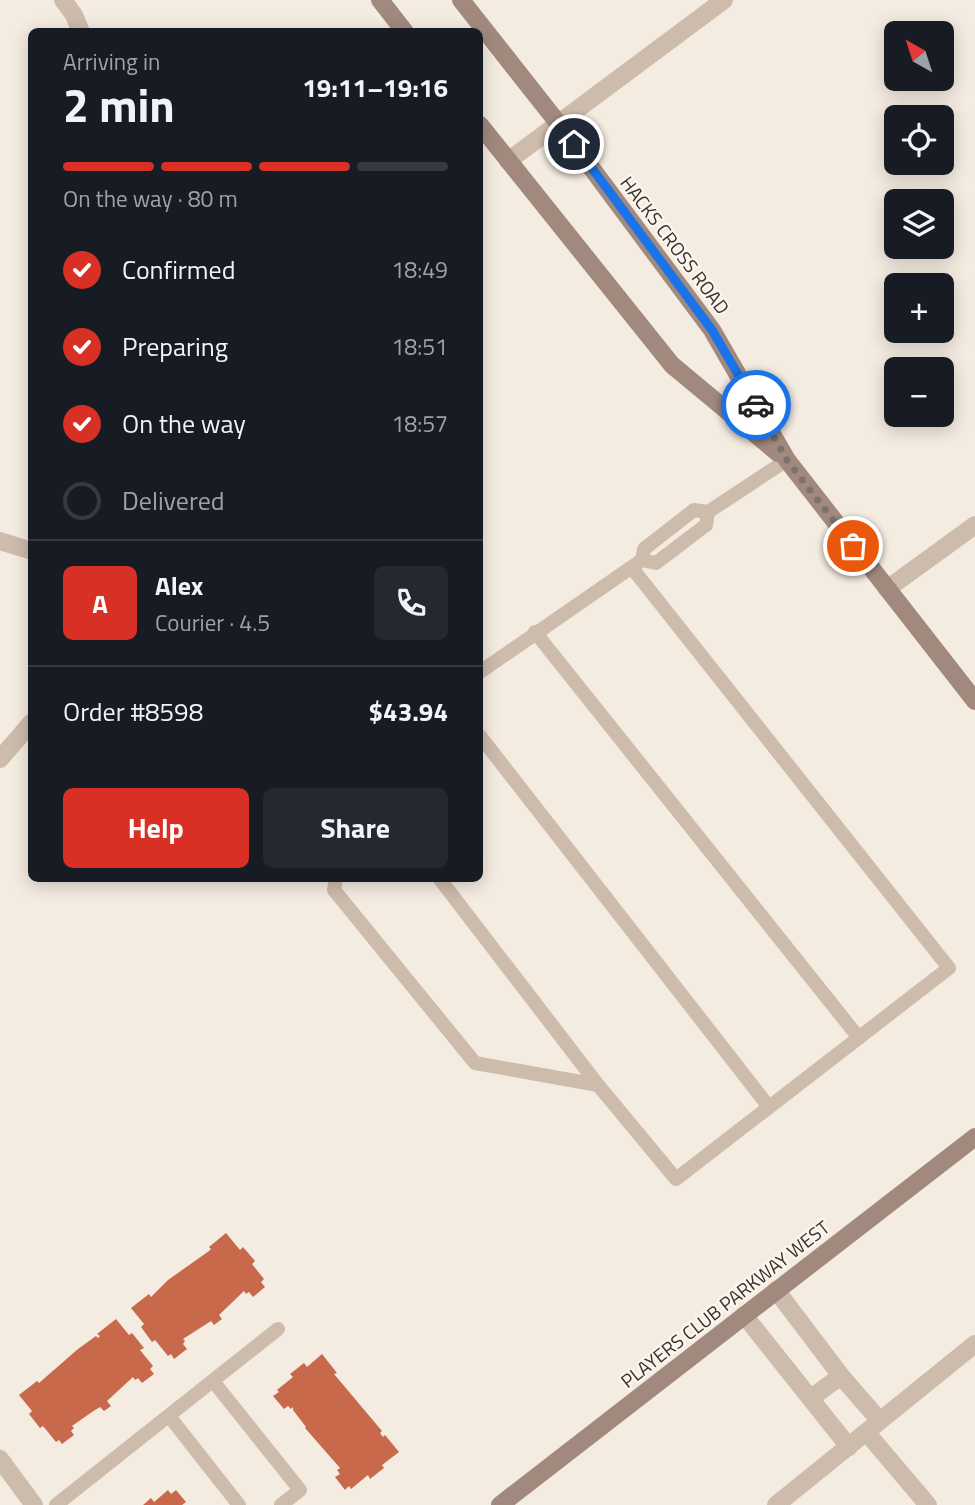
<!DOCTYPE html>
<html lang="en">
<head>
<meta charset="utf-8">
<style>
	:root { --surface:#171b24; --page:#242831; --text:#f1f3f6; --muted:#9ea1a6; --line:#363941; --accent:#d93025 }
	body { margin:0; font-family:"Titillium Web",sans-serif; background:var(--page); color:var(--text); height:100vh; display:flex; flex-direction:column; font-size:26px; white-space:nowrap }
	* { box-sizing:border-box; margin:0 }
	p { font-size:23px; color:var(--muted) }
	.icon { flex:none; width:38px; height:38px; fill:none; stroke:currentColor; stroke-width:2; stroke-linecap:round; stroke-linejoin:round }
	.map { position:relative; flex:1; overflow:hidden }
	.side { position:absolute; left:28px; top:28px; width:455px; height:854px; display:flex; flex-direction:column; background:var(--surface); border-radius:10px; box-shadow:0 4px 18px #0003 }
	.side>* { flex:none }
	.needle { width:46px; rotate:321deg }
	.fabs { position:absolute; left:884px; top:21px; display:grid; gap:14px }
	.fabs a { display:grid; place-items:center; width:70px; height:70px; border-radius:10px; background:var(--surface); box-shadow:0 4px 18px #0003; font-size:35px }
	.pin { position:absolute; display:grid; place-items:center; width:60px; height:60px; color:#fff; margin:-30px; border:4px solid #fff; border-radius:50%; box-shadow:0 2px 7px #0007 }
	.courier { position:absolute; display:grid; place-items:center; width:70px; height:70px; margin:-35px; border:5px solid #1a73e8; border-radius:50%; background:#fff; color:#222; box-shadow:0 2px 9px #0007 }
	.overview em { font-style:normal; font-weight:700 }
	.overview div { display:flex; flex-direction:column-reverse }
	.overview { display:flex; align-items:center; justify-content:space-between; height:119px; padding:0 35px }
	h1 { font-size:46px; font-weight:700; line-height:52px }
	.bar { display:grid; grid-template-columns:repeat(4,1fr); gap:10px 7px; align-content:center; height:84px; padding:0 35px }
	.bar i { height:9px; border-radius:5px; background:var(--line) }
	.bar .selected { background:var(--accent) }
	.bar p { grid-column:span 4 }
	.line { display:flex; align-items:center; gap:18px; padding:0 35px; border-top:2px solid var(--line) }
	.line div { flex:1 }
	.round { display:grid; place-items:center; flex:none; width:74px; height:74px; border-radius:10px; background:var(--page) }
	ol { padding:0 35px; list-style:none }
	li { display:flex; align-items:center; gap:21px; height:77px }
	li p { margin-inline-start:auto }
	li .icon { padding:7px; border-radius:50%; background:var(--accent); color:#fff; stroke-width:4 }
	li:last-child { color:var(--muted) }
	li i { width:38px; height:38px; border:4px solid var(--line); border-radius:50% }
	.primary-button { display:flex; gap:14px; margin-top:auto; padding:14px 35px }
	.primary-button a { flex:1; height:80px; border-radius:10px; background:var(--accent); color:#fff; font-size:28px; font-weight:700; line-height:80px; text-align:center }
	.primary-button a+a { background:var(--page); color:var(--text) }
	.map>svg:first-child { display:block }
</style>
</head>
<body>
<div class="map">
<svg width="975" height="1505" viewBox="0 0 975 1505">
	<rect width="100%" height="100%" fill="#f4ebe1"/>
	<path fill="#c8694b" d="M226,1233L240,1250L243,1247L255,1261L252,1264L264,1279L261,1282L265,1287L253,1297L249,1292L246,1294L244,1291L219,1315L222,1319L214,1325L211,1321L183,1339L185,1341L183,1344L187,1349L174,1359L171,1354L168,1356L155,1340L152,1342L141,1327L144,1324L131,1308L149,1294L151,1297L168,1280L209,1251L211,1249L209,1247Z
		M116,1319L129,1335L132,1333L144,1348L140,1350L153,1366L150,1369L154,1374L142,1383L138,1378L135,1380L133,1377L107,1401L111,1406L104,1411L100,1407L92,1412L72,1426L74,1428L71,1431L74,1435L62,1444L59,1440L56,1442L43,1426L40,1428L29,1414L32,1411L19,1395L37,1381L39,1383L78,1349L96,1336L98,1338L100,1336L97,1334Z
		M322,1354L337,1373L334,1374L382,1431L380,1433L383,1437L385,1435L399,1452L382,1465L384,1468L370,1479L368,1475L351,1489L349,1486L345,1490L335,1477L340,1474L337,1470L340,1468L305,1428L306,1427L293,1410V1407L291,1409L288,1406L284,1409L273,1396L279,1392L277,1390L293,1377L290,1374L304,1363L307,1367Z
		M168,1490L171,1494L176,1490L186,1502L182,1505H143L151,1498L154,1502Z"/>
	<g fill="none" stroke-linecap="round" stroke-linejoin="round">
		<path stroke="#cdbbac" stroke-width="14" d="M642,560L656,563L706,525L708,512
			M535,632L859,1038
			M480,672L642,560L644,549L694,510L708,512L787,460
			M480,736L769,1107
			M336,878L334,890L475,1063L598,1085L676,1179L949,968L632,568
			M439,878L598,1085
			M213,1381L300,1490L281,1505
			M169,1416L239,1505
			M56,1505L278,1329"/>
		<path stroke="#cdbbac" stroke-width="18" d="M63,0L74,15L81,32
			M508,161L724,0
			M0,541L32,551
			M887,589L975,525
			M0,759L32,722
			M776,1290L841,1376L880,1421
			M744,1315L849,1447
			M811,1398L841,1376
			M867,1433L928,1505
			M0,1459L34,1505
			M776,1505L975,1344"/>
		<path stroke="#a18a7d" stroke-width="18" d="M380,0L405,32
			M461,0L558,123L712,330L787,460L975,701
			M480,125L672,365L778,453
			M500,1505L975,1137"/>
	</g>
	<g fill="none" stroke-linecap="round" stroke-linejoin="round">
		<path stroke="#7c716b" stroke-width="7" stroke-dasharray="0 12.6" d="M756,405L787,460L853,546"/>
		<path stroke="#1a73e8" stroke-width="9" d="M574,144L712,330L756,405"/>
	</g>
	<g text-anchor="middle" stroke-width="5" stroke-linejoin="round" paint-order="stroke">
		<g font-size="19" fill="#3b302b" stroke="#fbf5ee">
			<text transform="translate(675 245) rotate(53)" y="7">HACKS CROSS ROAD</text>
			<text transform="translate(725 1304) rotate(-38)" y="7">PLAYERS CLUB PARKWAY WEST</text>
		</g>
	</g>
</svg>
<div class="fabs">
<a><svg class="needle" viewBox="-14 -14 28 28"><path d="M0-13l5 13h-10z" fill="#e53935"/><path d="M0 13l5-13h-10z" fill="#9ea1a6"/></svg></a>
<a><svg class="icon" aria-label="locate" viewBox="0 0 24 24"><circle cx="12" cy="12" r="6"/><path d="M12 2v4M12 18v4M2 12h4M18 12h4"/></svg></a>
<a><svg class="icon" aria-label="layers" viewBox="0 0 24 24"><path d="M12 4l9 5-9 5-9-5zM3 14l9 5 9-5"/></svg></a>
<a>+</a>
<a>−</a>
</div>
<div class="pin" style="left:853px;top:546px;background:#ea580c"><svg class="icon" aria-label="bag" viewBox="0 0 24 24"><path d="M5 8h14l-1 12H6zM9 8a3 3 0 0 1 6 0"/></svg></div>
<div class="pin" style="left:574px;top:144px;background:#1f2937"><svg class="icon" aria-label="home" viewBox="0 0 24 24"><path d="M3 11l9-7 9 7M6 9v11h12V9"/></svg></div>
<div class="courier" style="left:756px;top:405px"><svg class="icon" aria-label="car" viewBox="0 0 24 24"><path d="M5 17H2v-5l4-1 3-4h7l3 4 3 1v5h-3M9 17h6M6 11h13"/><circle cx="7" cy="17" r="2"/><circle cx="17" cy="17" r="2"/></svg></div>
<section class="side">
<div class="overview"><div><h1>2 min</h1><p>Arriving in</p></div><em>19:11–19:16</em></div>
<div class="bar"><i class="selected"></i><i class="selected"></i><i class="selected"></i><i></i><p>On the way · 80 m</p></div>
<ol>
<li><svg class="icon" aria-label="check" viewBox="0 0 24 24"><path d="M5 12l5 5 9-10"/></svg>Confirmed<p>18:49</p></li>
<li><svg class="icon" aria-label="check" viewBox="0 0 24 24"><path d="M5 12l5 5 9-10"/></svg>Preparing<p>18:51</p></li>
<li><svg class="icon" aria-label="check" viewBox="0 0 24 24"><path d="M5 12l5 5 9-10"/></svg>On the way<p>18:57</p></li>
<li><i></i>Delivered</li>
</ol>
<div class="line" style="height:126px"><b class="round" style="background:var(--accent);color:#fff">A</b><div><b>Alex</b><p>Courier · 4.5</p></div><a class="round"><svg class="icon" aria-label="phone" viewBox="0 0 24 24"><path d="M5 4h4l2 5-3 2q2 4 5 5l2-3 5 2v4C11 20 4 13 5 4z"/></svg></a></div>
<div class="line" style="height:91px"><div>Order #8598</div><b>$43.94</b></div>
<div class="primary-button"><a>Help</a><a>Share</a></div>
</section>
</div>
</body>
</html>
